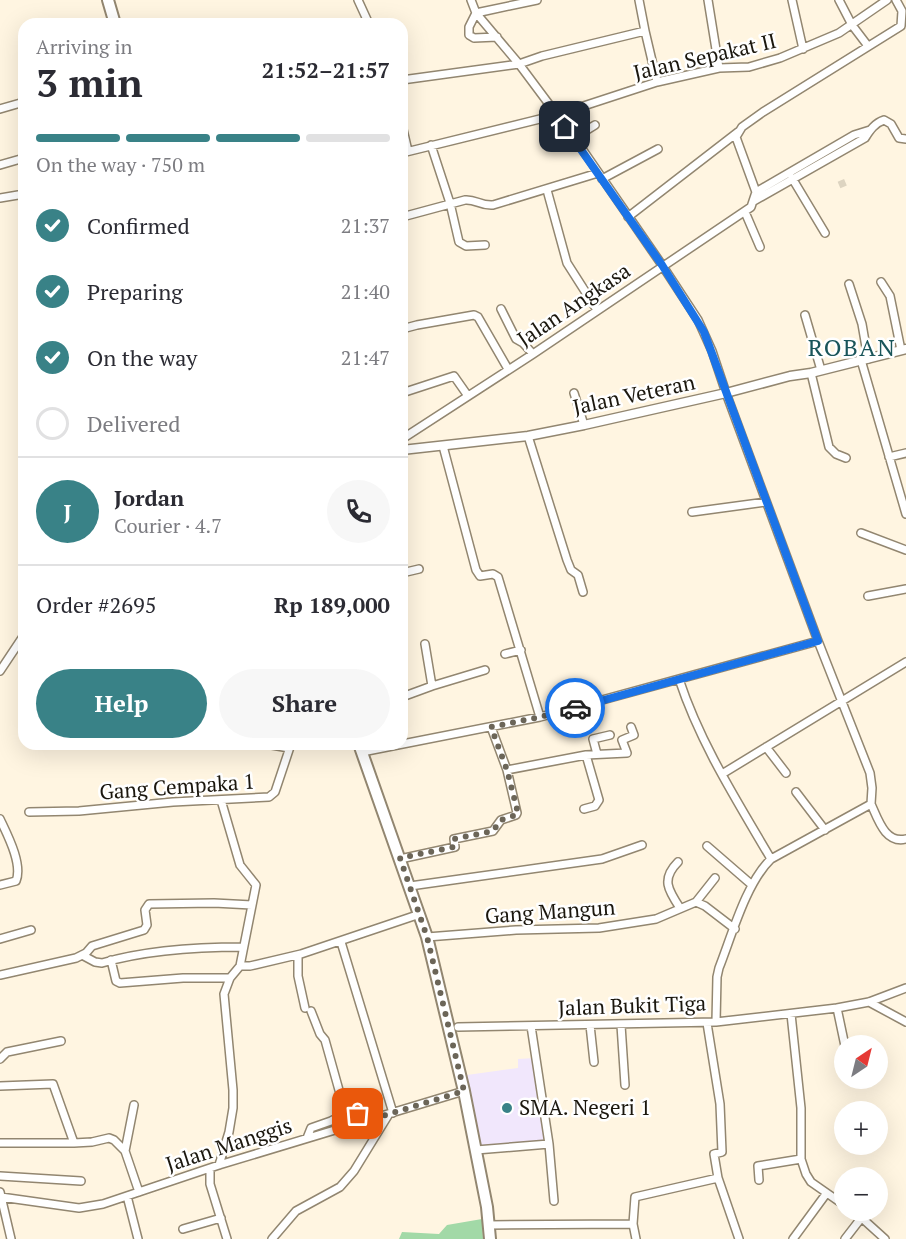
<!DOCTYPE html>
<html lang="en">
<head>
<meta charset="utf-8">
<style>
	:root { --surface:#fff; --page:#f7f7f7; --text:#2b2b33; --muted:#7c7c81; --line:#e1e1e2; --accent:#398287 }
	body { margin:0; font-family:"PT Serif",serif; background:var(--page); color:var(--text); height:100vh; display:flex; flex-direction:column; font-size:22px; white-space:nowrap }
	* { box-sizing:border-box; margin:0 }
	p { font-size:20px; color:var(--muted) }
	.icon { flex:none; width:33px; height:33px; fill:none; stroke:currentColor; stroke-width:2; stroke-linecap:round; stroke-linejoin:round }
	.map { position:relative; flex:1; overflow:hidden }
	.details { position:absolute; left:18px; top:18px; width:390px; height:732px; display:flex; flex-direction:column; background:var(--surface); border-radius:18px; box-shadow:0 6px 24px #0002 }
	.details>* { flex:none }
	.needle { width:39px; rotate:35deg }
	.tools { position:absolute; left:834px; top:1035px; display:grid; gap:12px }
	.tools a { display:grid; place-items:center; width:54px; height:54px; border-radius:50%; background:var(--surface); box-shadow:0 6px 24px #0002; font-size:30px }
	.pin { position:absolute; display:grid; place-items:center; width:51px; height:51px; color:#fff; margin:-26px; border-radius:12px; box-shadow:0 3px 9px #0006 }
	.courier { position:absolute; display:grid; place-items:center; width:60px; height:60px; margin:-30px; border:4px solid #1a73e8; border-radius:50%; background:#fff; color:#222; box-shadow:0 2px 8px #0007 }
	.head em { font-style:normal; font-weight:600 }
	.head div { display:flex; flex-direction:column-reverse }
	.head { display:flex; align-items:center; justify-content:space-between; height:102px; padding:0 18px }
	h1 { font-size:39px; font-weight:600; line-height:45px }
	.bar { display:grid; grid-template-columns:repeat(4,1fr); gap:9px 6px; align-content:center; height:72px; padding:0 18px }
	.bar i { height:8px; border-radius:4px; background:var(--line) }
	.bar .current { background:var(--accent) }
	.bar p { grid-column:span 4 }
	.line { display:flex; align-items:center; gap:15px; padding:0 18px; border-top:2px solid var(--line) }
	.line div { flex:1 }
	.round { display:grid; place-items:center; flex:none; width:63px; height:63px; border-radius:32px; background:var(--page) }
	ol { padding:0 18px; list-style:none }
	li { display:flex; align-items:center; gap:18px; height:66px }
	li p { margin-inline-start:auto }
	li .icon { padding:6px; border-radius:50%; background:var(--accent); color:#fff; stroke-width:4 }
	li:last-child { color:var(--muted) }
	li i { width:33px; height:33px; border:3px solid var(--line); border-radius:50% }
	.primary-button { display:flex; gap:12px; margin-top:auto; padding:12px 18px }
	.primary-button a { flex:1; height:69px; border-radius:36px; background:var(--accent); color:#fff; font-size:24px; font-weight:600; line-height:69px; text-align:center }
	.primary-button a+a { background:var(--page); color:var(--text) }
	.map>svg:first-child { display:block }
</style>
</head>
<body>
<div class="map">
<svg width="906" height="1239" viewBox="0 0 906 1239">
	<rect width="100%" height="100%" fill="#fff5e1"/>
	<path fill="#f1e7fc" d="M535,1058L545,1140L481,1147L467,1075L518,1068V1059Z"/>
	<path fill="#a2d9a7" d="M482,1219L483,1239H399L402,1232L439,1234L447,1225Z"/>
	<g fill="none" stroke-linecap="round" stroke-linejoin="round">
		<path stroke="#ddd4c1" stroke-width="7" stroke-dasharray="7 3.5" stroke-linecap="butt" d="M839,185L846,182"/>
		<defs>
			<path id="minor" d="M358,0L369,24
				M471,0L476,13L519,64L578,143L662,265L698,320L712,351L726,393L818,641L870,773L872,788L871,804
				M639,0L645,31
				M708,0L719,68
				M792,0L803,49
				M839,0L852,25L868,46
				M497,37L474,38L469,35V27L476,13L537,0
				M402,80L519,64L542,56L645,31L657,82
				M0,109L24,102
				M402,125L408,151
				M574,138L595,125
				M431,145L450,203L459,242L466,246L485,245
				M402,153L556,115L657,82L719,68L749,67L780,58L839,33L887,0
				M0,165L24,158
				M792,178L825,233
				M602,179L658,149
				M547,190L567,263L597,310
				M756,192L854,135L870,130
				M0,198L24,194
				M754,201L865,138C870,130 875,123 884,120L891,124L899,138L906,139
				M745,212L760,247
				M402,217L465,200C476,199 480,206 493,205L598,173
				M628,217L738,132
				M881,282L890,296L901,350
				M849,284L862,324L868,359
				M501,309L516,339L523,343L533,354
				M805,315L821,370
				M402,329L417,325L474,315L478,317L508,369
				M861,360L906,514
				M811,373L829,447L836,454L846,458
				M402,393L454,376L468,396
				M574,393L584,425
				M528,436L567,560L571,570L578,575L583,592
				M402,439L533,354L751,207L756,192L737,140L736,137L742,127L763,112L901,26L902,11L896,0
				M443,446L476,570L480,576L493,574L498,577L540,717
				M889,457L906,453
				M692,512L766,502
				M861,533L906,550
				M402,573L419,569
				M868,596L906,589
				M505,654L521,650
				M0,671L24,635
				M679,679C700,743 737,801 771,859
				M432,686L485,670
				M402,697L432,686L425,644
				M266,744L289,748
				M766,747L786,773
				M362,752L540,717L818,641
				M597,754L593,739L610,735
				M586,755L627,753L622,740L634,735L631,727
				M507,770L586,755L599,800L595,806L584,809
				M722,774L906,662
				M796,792L825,830
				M221,800L240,865L256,885L240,966
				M871,804C878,819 885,844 906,839
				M29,812L79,811L173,802L269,797L275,792L291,744
				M0,819C7,834 23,864 16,881L0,885
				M707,846L752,885
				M400,859L455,847L454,839L493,831L501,820L516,815L517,813L507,770L491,727
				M678,862C661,879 668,890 680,908
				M410,886L602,859L642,845
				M696,902L715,878
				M427,937L516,930L599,928L656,919L696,902L705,906L735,929
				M0,939L31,930
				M341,942L393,1113
				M82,955L95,962L102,963C146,950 197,947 243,947
				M298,955V976L305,1008
				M111,960L116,981L120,983L183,978H230
				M0,975L76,958L86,953L92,946L144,930L147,925L145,910L149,904L214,903L252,905
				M869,1002L906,1022
				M837,1008L845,1046
				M311,1011L320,1034L325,1040L344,1108L347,1113L358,1114L363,1122
				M791,1014L801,1108V1159L806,1174L811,1182L844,1205
				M716,1022L837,1008L869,1002L906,988
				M707,1023L720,1104L722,1152L714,1154L718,1178L739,1239
				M590,1025L594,1062
				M621,1025L625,1085
				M531,1026L549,1144L554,1201
				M458,1027L716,1022L717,977L719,968C732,935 746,883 771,859L871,804
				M0,1059L7,1052L61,1041
				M0,1086L53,1084L74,1143
				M134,1105L125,1151L139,1192
				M307,1138L311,1128L331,1121L347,1113
				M0,1143H74L92,1142L109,1138L114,1140L125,1151
				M476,1150L549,1144
				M219,1165L229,1132L233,1108V1090L224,994L230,978L240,966H250L301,954L420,914
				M210,1169V1184L227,1239
				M0,1176L81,1181
				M759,1180L758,1166L801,1159
				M0,1192L11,1239
				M127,1196L138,1239
				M1,1197L79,1208L103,1204L219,1165L464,1091
				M853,1210L885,1239
				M489,1225L633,1224
				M183,1229L221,1218
				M272,1239L296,1211L340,1187L354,1171L389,1114
				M636,1239L633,1224L635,1197L718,1178
				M793,1239L826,1194
				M845,1239L862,1217"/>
			<path id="tertiary" d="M402,450L528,436L584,425L726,393L790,376L811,373L906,349"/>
			<path id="primary" d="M108,0L115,24
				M359,744L427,937L464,1091L487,1207L490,1239"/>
		</defs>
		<use href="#minor" stroke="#928670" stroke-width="10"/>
		<use href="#tertiary" stroke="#928670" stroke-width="11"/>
		<use href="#primary" stroke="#928670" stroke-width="14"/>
		<use href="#minor" stroke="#fff" stroke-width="7"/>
		<use href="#tertiary" stroke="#fff" stroke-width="8"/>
		<use href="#primary" stroke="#fff" stroke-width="10"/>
	</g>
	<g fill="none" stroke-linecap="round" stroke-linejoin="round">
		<path stroke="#6b6558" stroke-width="6" stroke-dasharray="0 10.8" d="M358,1114L363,1122L464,1091L427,937L400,858L454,847V839L493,831L501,820L516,815L518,813L507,770L491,727L540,717L575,708"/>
		<path stroke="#1a73e8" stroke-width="8" d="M565,127L662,265L704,332L818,641L575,708"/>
	</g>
	<circle fill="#398287" stroke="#fff" stroke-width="2" cx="507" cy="1108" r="6"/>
	<g text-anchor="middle" stroke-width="5" stroke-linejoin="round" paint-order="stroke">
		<g font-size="21" fill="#1b170e" stroke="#fff">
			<text transform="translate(705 57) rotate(-13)" y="7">Jalan Sepakat II</text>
			<text transform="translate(574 305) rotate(-34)" y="7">Jalan Angkasa</text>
			<text transform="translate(634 395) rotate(-12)" y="7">Jalan Veteran</text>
			<text transform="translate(177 787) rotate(-4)" y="7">Gang Cempaka 1</text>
			<text transform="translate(550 912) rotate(-4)" y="7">Gang Mangun</text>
			<text transform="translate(632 1006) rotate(-2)" y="7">Jalan Bukit Tiga</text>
			<text transform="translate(229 1145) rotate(-18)" y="7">Jalan Manggis</text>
		</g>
		<g font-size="21" fill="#1b170e" stroke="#fff" text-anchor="start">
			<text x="519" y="1115">SMA. Negeri 1</text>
		</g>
		<g font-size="24" letter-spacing="1.5" fill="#1a555a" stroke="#fff">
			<text x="852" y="356">ROBAN</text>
		</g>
	</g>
</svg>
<div class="tools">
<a><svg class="needle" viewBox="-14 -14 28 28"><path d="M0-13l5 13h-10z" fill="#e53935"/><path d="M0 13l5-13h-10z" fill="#7c7c81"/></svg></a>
<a>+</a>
<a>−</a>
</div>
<div class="pin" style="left:358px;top:1114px;background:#ea580c"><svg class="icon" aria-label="bag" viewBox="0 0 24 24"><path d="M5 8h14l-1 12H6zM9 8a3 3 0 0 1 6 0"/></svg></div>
<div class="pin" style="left:565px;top:127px;background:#1f2937"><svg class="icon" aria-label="home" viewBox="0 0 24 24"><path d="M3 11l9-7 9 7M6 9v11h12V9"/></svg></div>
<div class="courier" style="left:575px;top:708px"><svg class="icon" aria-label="car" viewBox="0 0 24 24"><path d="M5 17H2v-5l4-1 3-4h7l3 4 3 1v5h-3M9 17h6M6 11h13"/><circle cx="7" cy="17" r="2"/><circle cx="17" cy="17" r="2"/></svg></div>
<section class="details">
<div class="head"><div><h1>3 min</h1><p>Arriving in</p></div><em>21:52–21:57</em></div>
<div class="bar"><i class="current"></i><i class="current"></i><i class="current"></i><i></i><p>On the way · 750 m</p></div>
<ol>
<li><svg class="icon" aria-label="check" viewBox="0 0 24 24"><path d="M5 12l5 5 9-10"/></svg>Confirmed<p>21:37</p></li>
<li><svg class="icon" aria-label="check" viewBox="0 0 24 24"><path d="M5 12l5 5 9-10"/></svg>Preparing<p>21:40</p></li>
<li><svg class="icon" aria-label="check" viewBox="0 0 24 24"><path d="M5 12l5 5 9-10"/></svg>On the way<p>21:47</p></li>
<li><i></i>Delivered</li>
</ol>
<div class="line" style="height:108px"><b class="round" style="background:var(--accent);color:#fff">J</b><div><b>Jordan</b><p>Courier · 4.7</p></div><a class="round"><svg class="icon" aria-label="phone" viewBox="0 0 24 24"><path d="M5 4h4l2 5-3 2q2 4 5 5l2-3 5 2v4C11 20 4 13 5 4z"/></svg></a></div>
<div class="line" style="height:78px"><div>Order #2695</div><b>Rp 189,000</b></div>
<div class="primary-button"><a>Help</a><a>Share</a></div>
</section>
</div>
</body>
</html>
